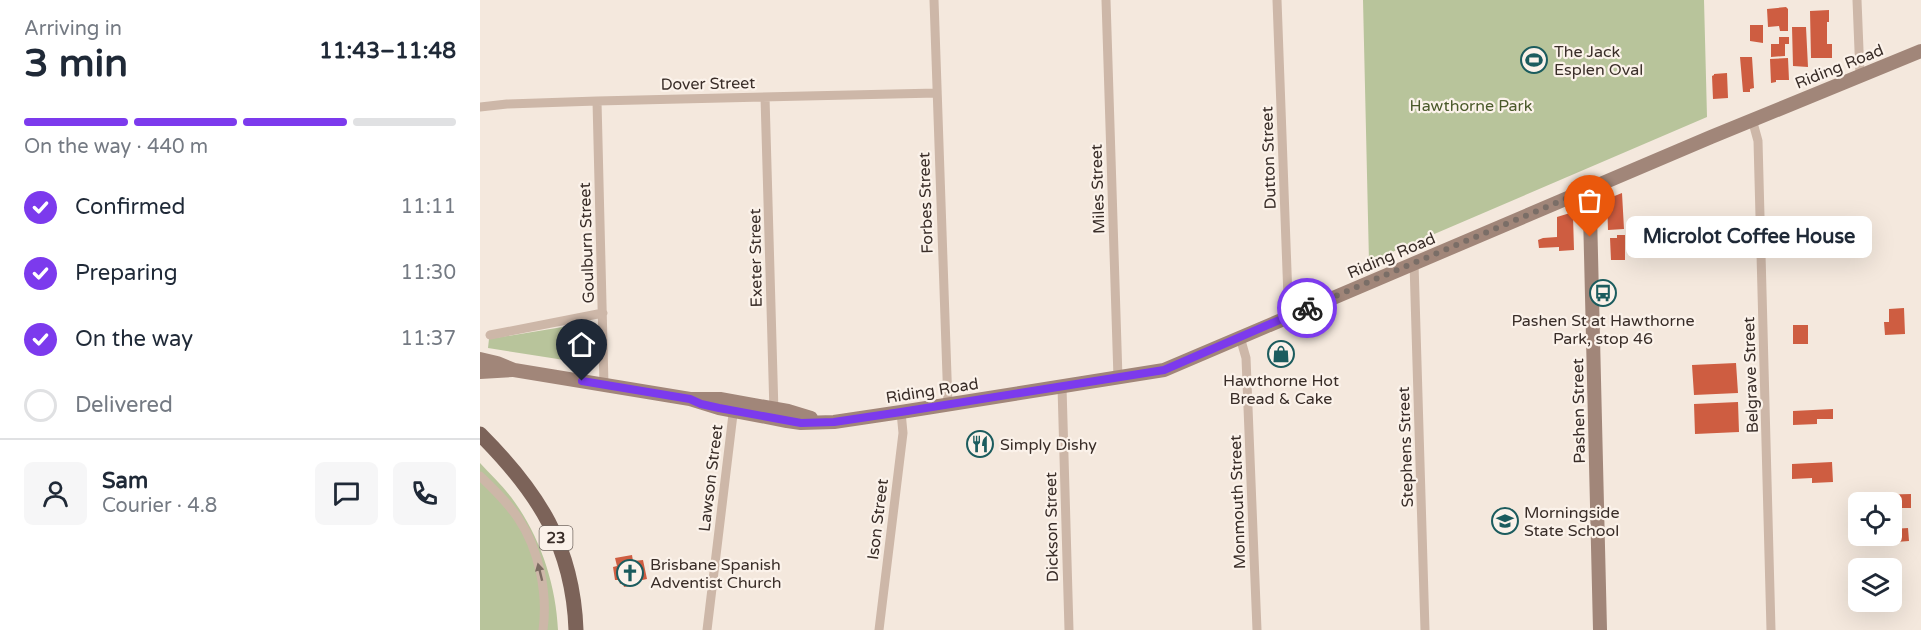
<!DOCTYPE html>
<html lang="en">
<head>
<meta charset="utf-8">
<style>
	:root { --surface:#fff; --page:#f6f6f7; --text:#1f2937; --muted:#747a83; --line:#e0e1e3; --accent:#7c3aed }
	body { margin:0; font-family:"Varela Round",sans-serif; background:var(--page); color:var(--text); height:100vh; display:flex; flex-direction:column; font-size:22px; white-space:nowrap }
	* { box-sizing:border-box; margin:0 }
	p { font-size:20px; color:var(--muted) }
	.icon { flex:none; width:33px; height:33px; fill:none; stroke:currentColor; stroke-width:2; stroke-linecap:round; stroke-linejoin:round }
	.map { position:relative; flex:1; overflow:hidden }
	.drawer { display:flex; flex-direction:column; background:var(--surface); width:480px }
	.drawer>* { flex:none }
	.buttons { position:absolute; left:1368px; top:492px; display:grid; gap:12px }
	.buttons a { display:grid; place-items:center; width:54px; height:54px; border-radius:9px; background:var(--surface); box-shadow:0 6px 24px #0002; font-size:30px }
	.pin { position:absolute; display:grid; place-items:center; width:51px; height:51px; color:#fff; margin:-62px -26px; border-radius:50% 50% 50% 0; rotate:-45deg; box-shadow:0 0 6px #0007 }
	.pin .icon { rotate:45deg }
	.courier { position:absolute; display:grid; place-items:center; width:60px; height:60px; margin:-30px; border:4px solid #7c3aed; border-radius:50%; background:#fff; color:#222; box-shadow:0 2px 8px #0007 }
	.bubble { position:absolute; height:42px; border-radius:9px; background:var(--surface); box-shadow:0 6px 24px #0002; font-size:20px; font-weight:800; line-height:42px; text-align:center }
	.summary em { font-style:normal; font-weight:800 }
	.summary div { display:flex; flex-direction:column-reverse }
	.summary { display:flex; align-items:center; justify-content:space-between; height:102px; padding:0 24px }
	h1 { font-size:39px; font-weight:800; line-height:45px }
	.bar { display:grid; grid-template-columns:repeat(4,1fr); gap:9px 6px; align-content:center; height:72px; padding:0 24px }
	.bar i { height:8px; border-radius:4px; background:var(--line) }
	.bar .active { background:var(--accent) }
	.bar p { grid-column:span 4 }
	.line { display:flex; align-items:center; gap:15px; padding:0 24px; border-top:2px solid var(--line) }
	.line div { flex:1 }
	.round { display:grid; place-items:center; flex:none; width:63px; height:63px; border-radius:9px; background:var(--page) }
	ol { padding:0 24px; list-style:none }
	li { display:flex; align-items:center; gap:18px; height:66px }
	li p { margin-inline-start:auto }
	li .icon { padding:6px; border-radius:50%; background:var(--accent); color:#fff; stroke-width:4 }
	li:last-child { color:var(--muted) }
	li i { width:33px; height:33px; border:3px solid var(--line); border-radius:50% }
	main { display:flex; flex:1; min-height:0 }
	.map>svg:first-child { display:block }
</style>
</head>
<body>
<main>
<section class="drawer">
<div class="summary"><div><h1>3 min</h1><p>Arriving in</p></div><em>11:43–11:48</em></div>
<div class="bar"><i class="active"></i><i class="active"></i><i class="active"></i><i></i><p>On the way · 440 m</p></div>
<ol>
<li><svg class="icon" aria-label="check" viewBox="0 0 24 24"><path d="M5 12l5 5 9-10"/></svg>Confirmed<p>11:11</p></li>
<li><svg class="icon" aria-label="check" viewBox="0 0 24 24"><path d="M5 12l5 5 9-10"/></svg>Preparing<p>11:30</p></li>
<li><svg class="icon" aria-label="check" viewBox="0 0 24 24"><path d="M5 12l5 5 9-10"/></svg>On the way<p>11:37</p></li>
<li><i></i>Delivered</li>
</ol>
<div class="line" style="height:108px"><a class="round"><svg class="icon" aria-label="person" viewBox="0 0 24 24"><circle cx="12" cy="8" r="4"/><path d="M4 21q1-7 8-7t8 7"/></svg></a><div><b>Sam</b><p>Courier · 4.8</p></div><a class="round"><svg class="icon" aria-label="chat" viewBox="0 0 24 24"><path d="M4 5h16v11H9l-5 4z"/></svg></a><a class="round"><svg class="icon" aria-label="phone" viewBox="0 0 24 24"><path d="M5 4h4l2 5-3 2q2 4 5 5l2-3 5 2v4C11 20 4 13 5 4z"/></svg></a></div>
</section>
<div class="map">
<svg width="1441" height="630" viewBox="0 0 1441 630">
	<rect width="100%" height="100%" fill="#f4e8dd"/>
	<path fill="#b8c49b" d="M883,0H1224L1227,117L889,262Z
		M107,323L112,332L114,360L110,364L8,348L9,339Z
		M0,463C10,474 22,485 31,497C59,534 76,583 78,630H0Z"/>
	<path fill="#ce5d41" d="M1306,7L1308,9V31H1300L1299,26L1288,27L1287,9Z
		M1349,10V22H1347V44H1352V58H1331L1330,11Z
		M1270,25H1283V43L1270,41Z
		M1312,27H1326L1328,67L1313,66Z
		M1299,37H1309V44H1305V56L1291,57V44H1299Z
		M1260,57H1272L1274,88L1270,89V92H1263Z
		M1308,58L1309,80H1296V82L1291,83L1290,59Z
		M1247,73L1248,98L1233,99L1232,76L1234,75V74Z
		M1142,193L1144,229L1128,230L1127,199Z
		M1090,213L1093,216L1094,250L1079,251V247L1059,248L1058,240L1063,238L1077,237V217Z
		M1137,235H1145V260H1131L1130,238H1137Z
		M1424,308L1425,334L1405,335L1404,322H1409V309Z
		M1313,325H1328V344H1313Z
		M1256,363L1258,393L1214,395L1212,365Z
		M1258,402L1259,432L1215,434L1214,404Z
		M1353,409V419H1337V424L1313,425V411Z
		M1352,462L1353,482L1332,483V478L1312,479V464Z
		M1431,494V508H1412V502H1393V495Z
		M1428,528L1429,541L1391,544L1390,536H1412V529Z
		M152,555L153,561L163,560L167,579L153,582L154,585L144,587L143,583L140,584L139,580H135L133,567L137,566L135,558Z"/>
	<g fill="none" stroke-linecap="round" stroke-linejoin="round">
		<path stroke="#cdb7a8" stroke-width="9" d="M454,0L468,405
			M626,0L638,378
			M797,0L808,298L814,314
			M1377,0L1380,75
			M285,97L294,412
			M117,101L124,385
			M0,107L27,104L117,101L457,93
			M1272,119L1278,141L1291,630
			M934,263L945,630
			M10,335L123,313
			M760,337L766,358L777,630
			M582,387L589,630
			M0,476C14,489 27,502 38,518C59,549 68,593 63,630
			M227,630L254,406
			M399,630L423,433L421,412"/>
		<path stroke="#a18679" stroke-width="14" d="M1102,192L1110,213L1120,630
			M0,359L17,363L34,370L210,399H240L308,411L331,418
			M0,372L32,370
			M210,399L239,408L307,421L321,423L354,422L421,412L684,370L1231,137L1441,51"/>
		<path stroke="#7c6359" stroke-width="15" d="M0,434C58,492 93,546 96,630"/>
	</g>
	<defs><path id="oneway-solid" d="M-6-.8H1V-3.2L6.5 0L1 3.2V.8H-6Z" transform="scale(1.5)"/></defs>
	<use fill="#7c6b62" href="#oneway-solid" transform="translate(60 572) rotate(-104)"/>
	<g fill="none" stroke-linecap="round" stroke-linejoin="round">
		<path stroke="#7a6e67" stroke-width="6" stroke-dasharray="0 10.8" d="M827,308L1102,192L1110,213V237"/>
		<path stroke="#7c3aed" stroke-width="8" d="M102,381L210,399L221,404L239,408L321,423L354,422L421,412L684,370L827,308"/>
	</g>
	<defs>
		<symbol id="stadium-ring" viewBox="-11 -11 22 22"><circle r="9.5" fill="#fbf2ea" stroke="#1b5c5e" stroke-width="1.5"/><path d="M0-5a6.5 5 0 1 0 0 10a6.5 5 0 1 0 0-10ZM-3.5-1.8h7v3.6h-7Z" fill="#1b5c5e"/></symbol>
		<symbol id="bus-ring" viewBox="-11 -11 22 22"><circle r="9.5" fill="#fbf2ea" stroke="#1b5c5e" stroke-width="1.5"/><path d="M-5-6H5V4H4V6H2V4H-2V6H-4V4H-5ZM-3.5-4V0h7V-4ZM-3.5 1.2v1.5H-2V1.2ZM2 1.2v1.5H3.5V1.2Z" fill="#1b5c5e"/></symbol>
		<symbol id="shop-ring" viewBox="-11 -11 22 22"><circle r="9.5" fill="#fbf2ea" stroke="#1b5c5e" stroke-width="1.5"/><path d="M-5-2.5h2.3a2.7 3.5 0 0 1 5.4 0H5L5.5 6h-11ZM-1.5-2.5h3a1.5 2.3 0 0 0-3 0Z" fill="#1b5c5e"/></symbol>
		<symbol id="restaurant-ring" viewBox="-11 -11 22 22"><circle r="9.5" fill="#fbf2ea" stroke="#1b5c5e" stroke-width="1.5"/><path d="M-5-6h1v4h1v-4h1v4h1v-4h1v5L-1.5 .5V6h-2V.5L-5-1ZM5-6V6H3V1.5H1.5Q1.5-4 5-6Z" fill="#1b5c5e"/></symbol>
		<symbol id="school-ring" viewBox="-11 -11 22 22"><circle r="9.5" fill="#fbf2ea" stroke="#1b5c5e" stroke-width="1.5"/><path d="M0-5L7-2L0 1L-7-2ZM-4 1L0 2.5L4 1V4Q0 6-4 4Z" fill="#1b5c5e"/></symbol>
		<symbol id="church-ring" viewBox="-11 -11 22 22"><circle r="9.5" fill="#fbf2ea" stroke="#1b5c5e" stroke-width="1.5"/><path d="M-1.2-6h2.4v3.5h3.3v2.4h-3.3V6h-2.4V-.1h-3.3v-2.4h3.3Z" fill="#1b5c5e"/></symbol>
	</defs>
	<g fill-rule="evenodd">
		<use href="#stadium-ring" x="1039" y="45" width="30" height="30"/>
		<use href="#bus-ring" x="1108" y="278" width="30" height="30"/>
		<use href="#shop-ring" x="786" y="339" width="30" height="30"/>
		<use href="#restaurant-ring" x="485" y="429" width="30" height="30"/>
		<use href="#school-ring" x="1010" y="506" width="30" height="30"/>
		<use href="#church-ring" x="135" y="558" width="30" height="30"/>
	</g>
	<g text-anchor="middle" stroke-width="4.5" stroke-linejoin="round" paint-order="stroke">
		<rect fill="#fbf2ea" stroke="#736862" stroke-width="1.5" x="59.5" y="526" width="33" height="24" rx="4.5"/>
		<g font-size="15" font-weight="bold" fill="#392d28">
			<text x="76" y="543">23</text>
		</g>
		<g font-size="16" fill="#392d28" stroke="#fbf2ea" text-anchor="start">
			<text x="1074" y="57">The Jack<tspan x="1074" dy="18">Esplen Oval</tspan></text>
			<text x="1123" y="326" text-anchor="middle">Pashen St at Hawthorne<tspan x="1123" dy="18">Park, stop 46</tspan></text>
			<text x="801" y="386" text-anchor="middle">Hawthorne Hot<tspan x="801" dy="18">Bread &amp; Cake</tspan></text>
			<text x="520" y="450">Simply Dishy</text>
			<text x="1044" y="518">Morningside<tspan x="1044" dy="18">State School</tspan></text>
			<text x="170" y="570">Brisbane Spanish<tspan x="170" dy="18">Adventist Church</tspan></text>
		</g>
		<g font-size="16" fill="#392d28" stroke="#fbf2ea">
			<text transform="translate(1359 66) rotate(-22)" y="6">Riding Road</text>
			<text transform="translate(228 83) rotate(-1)" y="6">Dover Street</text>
			<text transform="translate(788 158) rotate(-92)" y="6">Dutton Street</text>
			<text transform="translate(617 189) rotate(-92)" y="6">Miles Street</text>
			<text transform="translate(445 203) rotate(-92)" y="6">Forbes Street</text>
			<text transform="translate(106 243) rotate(-92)" y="6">Goulburn Street</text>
			<text transform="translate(911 255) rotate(-23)" y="6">Riding Road</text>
			<text transform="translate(275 258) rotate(-91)" y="6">Exeter Street</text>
			<text transform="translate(1270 375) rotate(-92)" y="6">Belgrave Street</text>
			<text transform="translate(452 390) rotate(-9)" y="6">Riding Road</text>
			<text transform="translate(1098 411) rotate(-91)" y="6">Pashen Street</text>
			<text transform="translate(925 447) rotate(-92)" y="6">Stephens Street</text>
			<text transform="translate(230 478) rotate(-83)" y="6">Lawson Street</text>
			<text transform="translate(757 502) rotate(-92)" y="6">Monmouth Street</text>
			<text transform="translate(397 519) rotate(-83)" y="6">Ison Street</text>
			<text transform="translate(571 527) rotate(-91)" y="6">Dickson Street</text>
		</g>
		<g font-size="16" fill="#4a592a" stroke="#fbf2ea">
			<text x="991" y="111">Hawthorne Park</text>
		</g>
	</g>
</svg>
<div class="buttons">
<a><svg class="icon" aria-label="locate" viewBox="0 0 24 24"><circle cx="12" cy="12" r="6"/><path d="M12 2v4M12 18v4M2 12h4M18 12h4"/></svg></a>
<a><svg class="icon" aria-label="layers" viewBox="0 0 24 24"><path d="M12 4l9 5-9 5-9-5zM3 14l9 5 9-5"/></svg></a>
</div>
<div class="pin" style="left:1110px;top:237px;background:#ea580c"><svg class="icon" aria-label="bag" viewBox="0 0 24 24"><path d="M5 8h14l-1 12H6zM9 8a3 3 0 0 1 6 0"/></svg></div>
<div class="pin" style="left:102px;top:381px;background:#1f2937"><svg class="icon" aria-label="home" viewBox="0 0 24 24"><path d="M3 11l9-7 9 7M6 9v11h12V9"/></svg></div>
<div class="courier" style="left:827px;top:308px"><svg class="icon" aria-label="bike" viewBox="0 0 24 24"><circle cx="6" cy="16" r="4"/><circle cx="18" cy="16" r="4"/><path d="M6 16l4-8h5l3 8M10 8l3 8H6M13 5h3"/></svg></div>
<div class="bubble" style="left:1146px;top:216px;width:246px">Microlot Coffee House</div>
</div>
</main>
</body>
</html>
